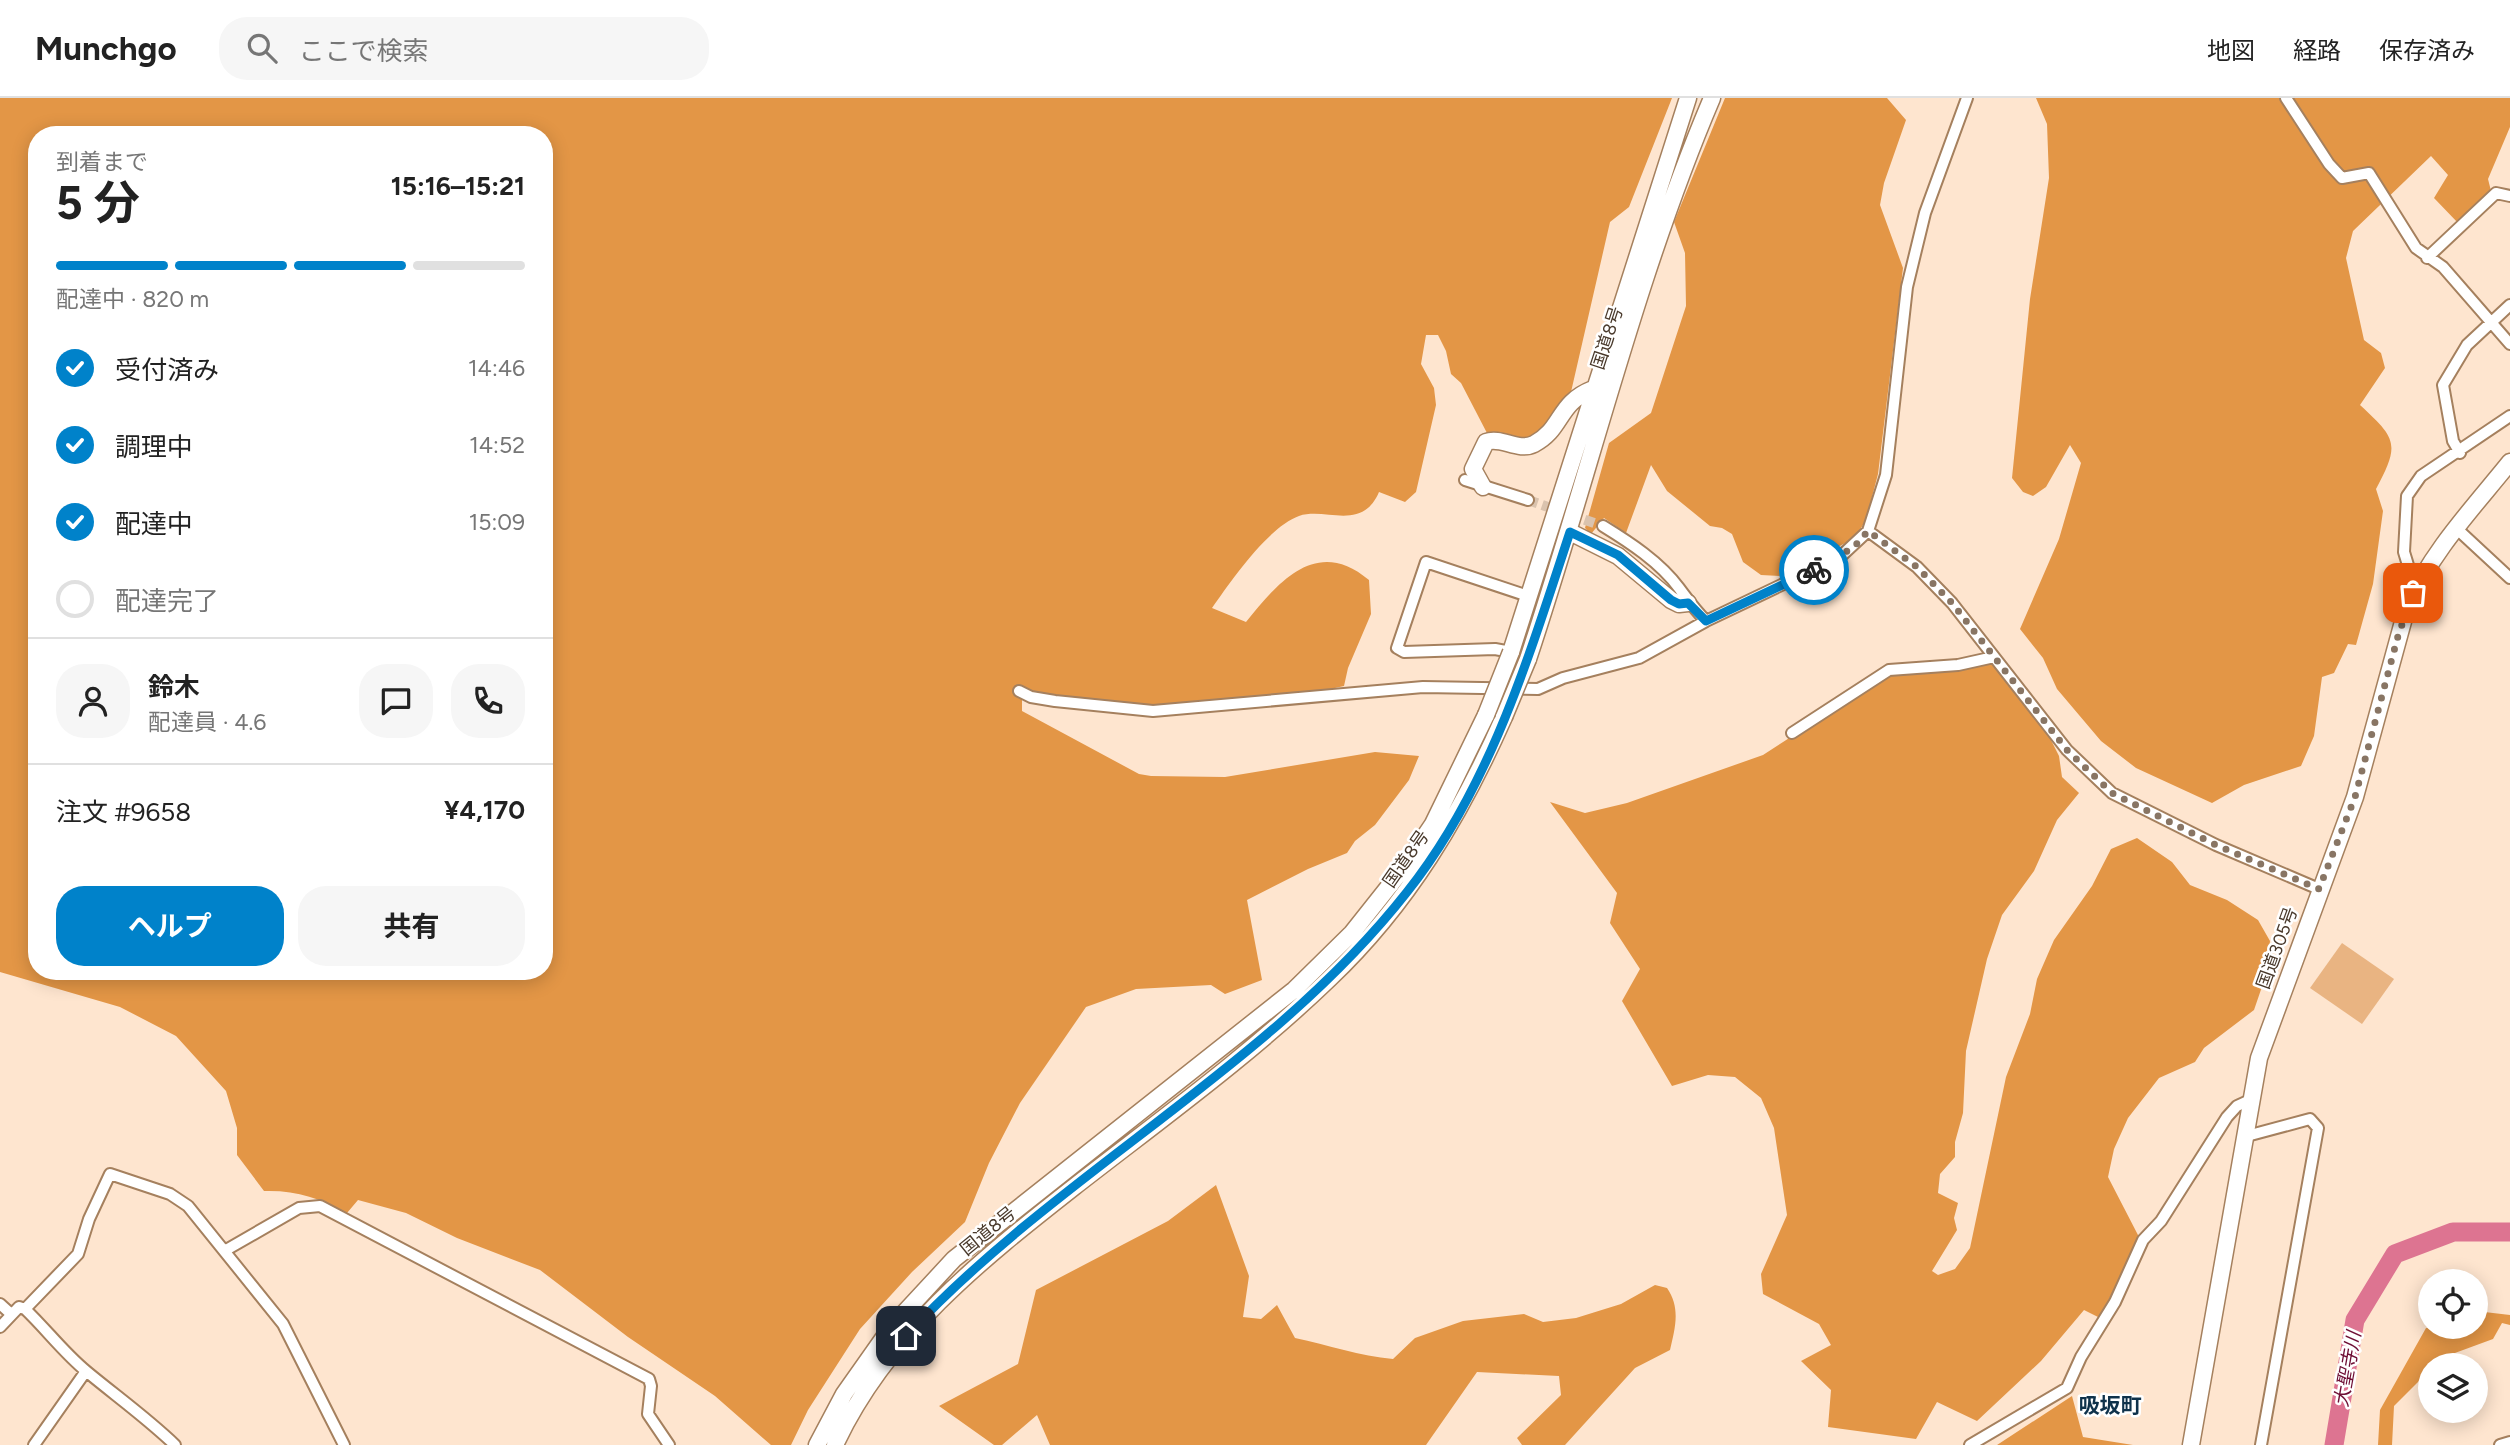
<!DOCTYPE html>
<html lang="ja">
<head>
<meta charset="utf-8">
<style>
	:root { --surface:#fff; --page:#f6f6f6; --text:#222; --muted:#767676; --line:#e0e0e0; --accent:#0082ca }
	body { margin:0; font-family:Figtree,"Noto Sans JP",sans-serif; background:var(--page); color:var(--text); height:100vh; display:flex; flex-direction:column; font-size:26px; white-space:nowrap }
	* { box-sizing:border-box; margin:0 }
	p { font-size:23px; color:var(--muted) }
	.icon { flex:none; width:38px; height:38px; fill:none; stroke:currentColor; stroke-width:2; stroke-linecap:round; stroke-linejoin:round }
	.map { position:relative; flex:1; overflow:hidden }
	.side { position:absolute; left:28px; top:28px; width:525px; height:854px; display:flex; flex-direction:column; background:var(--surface); border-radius:28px; box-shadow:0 4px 18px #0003 }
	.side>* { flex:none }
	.controls { position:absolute; left:2418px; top:1171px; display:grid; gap:14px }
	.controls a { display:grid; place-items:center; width:70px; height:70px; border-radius:50%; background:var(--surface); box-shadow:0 4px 18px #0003; font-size:35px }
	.pin { position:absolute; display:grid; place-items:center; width:60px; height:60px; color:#fff; margin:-30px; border-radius:14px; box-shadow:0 4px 10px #0006 }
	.courier { position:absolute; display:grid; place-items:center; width:70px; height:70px; margin:-35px; border:5px solid #0082ca; border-radius:50%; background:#fff; color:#222; box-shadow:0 2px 9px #0007 }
	.overview em { font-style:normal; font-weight:700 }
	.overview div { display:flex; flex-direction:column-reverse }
	.overview { display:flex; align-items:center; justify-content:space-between; height:119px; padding:0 28px }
	h1 { font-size:46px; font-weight:700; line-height:52px }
	.bar { display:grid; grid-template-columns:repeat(4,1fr); gap:10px 7px; align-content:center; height:84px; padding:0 28px }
	.bar i { height:9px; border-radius:5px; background:var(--line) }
	.bar .active { background:var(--accent) }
	.bar p { grid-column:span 4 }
	.line { display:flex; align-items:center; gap:18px; padding:0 28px; border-top:2px solid var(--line) }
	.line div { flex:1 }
	.round { display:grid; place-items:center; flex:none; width:74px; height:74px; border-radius:28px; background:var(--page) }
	ol { padding:0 28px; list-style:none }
	li { display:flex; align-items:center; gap:21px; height:77px }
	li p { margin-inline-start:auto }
	li .icon { padding:7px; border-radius:50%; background:var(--accent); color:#fff; stroke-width:4 }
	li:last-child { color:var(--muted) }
	li i { width:38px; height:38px; border:4px solid var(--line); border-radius:50% }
	.action { display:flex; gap:14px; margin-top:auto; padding:14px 28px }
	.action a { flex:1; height:80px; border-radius:28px; background:var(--accent); color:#fff; font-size:28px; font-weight:700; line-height:80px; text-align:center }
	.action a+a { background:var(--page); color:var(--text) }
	header { display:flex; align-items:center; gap:42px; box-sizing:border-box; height:98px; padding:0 35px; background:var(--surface); border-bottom:2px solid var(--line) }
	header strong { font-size:33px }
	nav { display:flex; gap:38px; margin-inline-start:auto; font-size:24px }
	.search { width:490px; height:63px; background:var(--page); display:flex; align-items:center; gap:18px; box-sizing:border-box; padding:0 24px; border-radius:28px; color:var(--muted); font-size:26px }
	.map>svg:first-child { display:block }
</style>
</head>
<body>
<header>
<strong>Munchgo</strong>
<div class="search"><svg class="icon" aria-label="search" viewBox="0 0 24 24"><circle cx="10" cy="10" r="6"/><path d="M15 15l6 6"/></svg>ここで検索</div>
<nav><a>地図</a><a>経路</a><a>保存済み</a></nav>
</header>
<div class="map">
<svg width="2510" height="1347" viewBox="0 0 2510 1347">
	<rect width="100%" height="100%" fill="#fee5cf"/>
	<path fill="#e9b482" d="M2342,845L2394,881L2362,926L2310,890Z"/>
	<path fill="#e39646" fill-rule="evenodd" d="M0,0H1672L1629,109L1610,124L1571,294C1546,340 1538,345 1488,337L1461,285L1451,276L1446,253L1438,237H1426L1421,266L1434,290L1436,307L1416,394L1405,404L1379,394C1362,434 1326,409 1299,418C1268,429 1231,483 1212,510L1246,524C1279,483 1317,438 1369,482L1371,516L1348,570L1344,588L1285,601L1141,609L1031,596L1022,602V613L1139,676L1151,678L1225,679L1375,654L1419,658L1409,682L1375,727L1355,743L1347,755L1308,771L1247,802L1262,882L1225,896L1211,887L1136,891L1086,909L1020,1005L989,1065L965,1124L912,1174L860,1231L808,1312L791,1347H771L715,1298L628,1239L540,1172L457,1140L406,1115L358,1102L347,1115C319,1100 296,1092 264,1093L237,1057V1030L226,993L176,938L120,909L0,874ZM37,37H544V873H37Z
		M1725,0H1887L1906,22L1884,85L1880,107L1903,170L1878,376L1866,422L1855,440L1782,478L1761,477L1743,464L1732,436L1722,430L1710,428L1667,393L1651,367L1626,435L1604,420L1591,436L1585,430L1609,345L1651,315L1686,208L1685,155L1674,124Z
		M2036,0H2510V29L2488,81L2491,93L2459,126L2434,100L2448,77L2431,58L2353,133L2346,160L2364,242L2381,255L2385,270L2360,307C2397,341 2400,346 2376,391L2383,413L2373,486L2356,547L2348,546L2334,575L2322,579L2314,638L2301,668L2244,687L2212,705L2136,670L2101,643L2057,591L2043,560L2020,531L2059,441L2081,365L2070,347L2046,389L2033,398L2023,394L2012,380L2030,201L2049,80L2047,26Z
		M1994,563L2013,593L2048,636L2059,658L2062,679L2079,695L2057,722L2034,773L2002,817L1987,861L1966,953L1963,1015L1955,1044V1059L1940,1076L1938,1095L1958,1105L1954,1120L1957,1132L1932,1173L1938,1177L1955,1171L1970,1150L2006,979L2030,916L2037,881L2054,842L2092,788L2111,751L2137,740L2172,764L2190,787L2227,802L2258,822L2270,843L2266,877L2254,912L2204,950L2195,964L2159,980L2128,1020L2114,1051L2108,1079L2139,1139L2100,1220L2084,1212L2041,1263L1977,1323L1937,1304L1916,1341L1828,1329L1831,1292L1801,1263L1831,1247L1819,1226L1763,1196L1761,1176L1787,1117L1774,1030L1761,1000L1735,979L1708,977L1672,988L1622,903L1640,871L1610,825L1617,795L1550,704L1585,715L1627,705L1763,657L1887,577Z
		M1216,1087L1249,1178L1243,1219L1261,1221L1277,1207L1295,1240C1328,1247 1360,1258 1393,1261L1415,1240L1463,1223L1524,1216L1543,1224L1576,1220L1621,1206L1655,1187L1667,1190C1681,1210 1675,1230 1670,1252L1635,1270L1565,1347H1522L1517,1340L1561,1297L1559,1278L1477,1274L1426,1347H1050L1037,1317L1002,1347H994L939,1308L1018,1266L1036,1192L1168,1123Z
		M2476,1213L2510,1217V1227L2502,1225L2493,1241L2444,1259L2431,1267V1271L2394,1308L2392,1347H2378L2380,1312L2426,1230L2476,1228Z
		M2072,1298L2083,1339L2133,1347H1997Z"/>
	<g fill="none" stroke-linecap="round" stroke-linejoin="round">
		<path stroke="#dd7491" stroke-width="19" d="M2334,1347L2355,1222L2395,1156L2453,1134H2510"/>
		<path stroke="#dac3ae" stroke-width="10" stroke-dasharray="10 5" stroke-linecap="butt" d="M1528,402L1603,428"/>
		<defs>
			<path id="minor" d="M2286,0L2329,66L2342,80L2369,75L2416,150L2443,169L2510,246
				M2427,160L2496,95L2510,98
				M2460,355L2453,343L2443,287L2467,247L2510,207
				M1465,382L1528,402
				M1603,428C1629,444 1660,464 1679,490C1688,502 1695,512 1706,523
				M2456,430L2510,480
				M1868,433L1917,469L1952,505L2067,652L2112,695L2216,747L2319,791
				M2419,482L2411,477L2404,454L2407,398L2421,378L2510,318
				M1511,554L1495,551L1404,554L1397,550L1426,464L1528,498
				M1019,593L1031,599L1055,603L1153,613L1423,589L1538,591L1563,580L1639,560L1706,523L1840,459L1868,433L1886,377L1907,189L1925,115L1967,0
				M1792,635L1889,572L1958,567L1994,559
				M2243,1039L2310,1021L2318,1030L2261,1347
				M226,1152L299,1110L320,1108L649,1281L651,1288L648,1316L669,1347
				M0,1206L11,1216
				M25,1211C46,1231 64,1255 86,1273C116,1298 147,1320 175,1347
				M0,1229L19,1209L25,1211L78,1156L89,1121L110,1076L170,1096L188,1108L283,1226L344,1347
				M34,1347L86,1273
				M1970,1347L2067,1290L2081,1259L2115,1204L2143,1142L2161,1123L2227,1019L2237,1008L2250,1002
				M2500,1347L2510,1344"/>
			<path id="highway" d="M1483,389L1473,371L1486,344C1501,338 1518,354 1534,346C1563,331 1557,305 1593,291
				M1570,434L1618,458L1671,502L1679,506L1688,505
				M1511,554L1688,0
				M1528,561C1590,375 1635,181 1712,0
				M817,1347L844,1296L892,1228L954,1161L1294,892L1352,835L1402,772L1433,726L1486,617
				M835,1347C886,1237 981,1162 1074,1089C1160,1022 1250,957 1329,881C1408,806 1460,718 1504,619
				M2191,1347L2259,960L2355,699L2407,509C2431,454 2473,410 2510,364"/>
		</defs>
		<use href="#minor" stroke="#a5805e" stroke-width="14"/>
		<use href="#highway" stroke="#a5805e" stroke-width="19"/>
		<use href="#minor" stroke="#fff" stroke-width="10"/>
		<use href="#highway" stroke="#fff" stroke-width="16"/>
		<defs>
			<path id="highway-bridge" d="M1486,617L1511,554
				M1504,619L1528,561"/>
		</defs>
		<use href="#highway-bridge" stroke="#a5805e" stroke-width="19" stroke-linecap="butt"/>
		<use href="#highway-bridge" stroke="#fff" stroke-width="16"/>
	</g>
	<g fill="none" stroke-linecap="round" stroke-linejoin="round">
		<path stroke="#887564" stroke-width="7" stroke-dasharray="0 12.6" d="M1814,472L1854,449L1868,433L1917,469L1952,505L2067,652L2112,695L2216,747L2319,791L2355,699L2398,538L2413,495"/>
		<path stroke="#0082ca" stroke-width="9" d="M906,1238C1058,1074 1268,971 1407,794C1490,690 1529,558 1570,434L1618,457L1671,502L1679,506L1688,505L1706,523L1814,472"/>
	</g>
	<g text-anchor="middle" stroke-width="5" stroke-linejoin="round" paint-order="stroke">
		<g font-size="18" fill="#49392b" stroke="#fff">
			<text transform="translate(1607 240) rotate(-72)" y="6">国道8号</text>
			<text transform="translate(1406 761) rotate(-55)" y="6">国道8号</text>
			<text transform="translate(2277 850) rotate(-70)" y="6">国道305号</text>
			<text transform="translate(988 1133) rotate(-39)" y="6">国道8号</text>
		</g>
		<g font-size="19" font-style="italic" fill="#6e0e34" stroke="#fff">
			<text transform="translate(2347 1271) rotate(-80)" y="7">大聖寺川</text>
		</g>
		<g font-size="21" font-weight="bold" fill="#0f324b" stroke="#fff">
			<text x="2110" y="1315">吸坂町</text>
		</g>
	</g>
</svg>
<div class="controls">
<a><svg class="icon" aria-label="locate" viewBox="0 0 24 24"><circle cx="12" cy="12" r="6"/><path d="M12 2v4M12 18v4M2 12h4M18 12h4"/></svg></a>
<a><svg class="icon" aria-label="layers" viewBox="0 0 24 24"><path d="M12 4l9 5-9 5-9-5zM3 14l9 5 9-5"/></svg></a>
</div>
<div class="pin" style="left:2413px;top:495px;background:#ea580c"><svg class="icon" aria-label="bag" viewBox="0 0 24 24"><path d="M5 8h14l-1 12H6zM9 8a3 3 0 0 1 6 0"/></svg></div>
<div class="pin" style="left:906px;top:1238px;background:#1f2937"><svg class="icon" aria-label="home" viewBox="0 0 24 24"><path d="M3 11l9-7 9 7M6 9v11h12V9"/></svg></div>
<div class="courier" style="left:1814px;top:472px"><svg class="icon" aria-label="bike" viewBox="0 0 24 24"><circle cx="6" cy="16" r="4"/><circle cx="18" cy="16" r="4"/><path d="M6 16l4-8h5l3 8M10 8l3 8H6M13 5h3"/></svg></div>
<section class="side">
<div class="overview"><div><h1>5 分</h1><p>到着まで</p></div><em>15:16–15:21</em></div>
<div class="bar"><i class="active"></i><i class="active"></i><i class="active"></i><i></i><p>配達中 · 820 m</p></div>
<ol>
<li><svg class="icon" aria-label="check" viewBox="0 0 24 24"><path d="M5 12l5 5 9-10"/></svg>受付済み<p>14:46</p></li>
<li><svg class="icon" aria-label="check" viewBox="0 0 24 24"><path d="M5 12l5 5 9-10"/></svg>調理中<p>14:52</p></li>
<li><svg class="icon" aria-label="check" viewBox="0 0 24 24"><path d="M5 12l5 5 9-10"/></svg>配達中<p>15:09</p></li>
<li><i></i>配達完了</li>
</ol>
<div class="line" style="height:126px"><a class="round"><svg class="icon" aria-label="person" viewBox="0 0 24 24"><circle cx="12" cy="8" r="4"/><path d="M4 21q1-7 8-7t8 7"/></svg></a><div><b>鈴木</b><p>配達員 · 4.6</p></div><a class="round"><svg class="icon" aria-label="chat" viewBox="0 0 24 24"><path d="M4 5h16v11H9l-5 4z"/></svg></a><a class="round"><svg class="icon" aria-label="phone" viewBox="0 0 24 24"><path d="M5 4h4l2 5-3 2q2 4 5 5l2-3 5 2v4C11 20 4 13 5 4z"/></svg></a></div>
<div class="line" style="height:91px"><div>注文 #9658</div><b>¥4,170</b></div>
<div class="action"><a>ヘルプ</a><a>共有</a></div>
</section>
</div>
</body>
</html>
